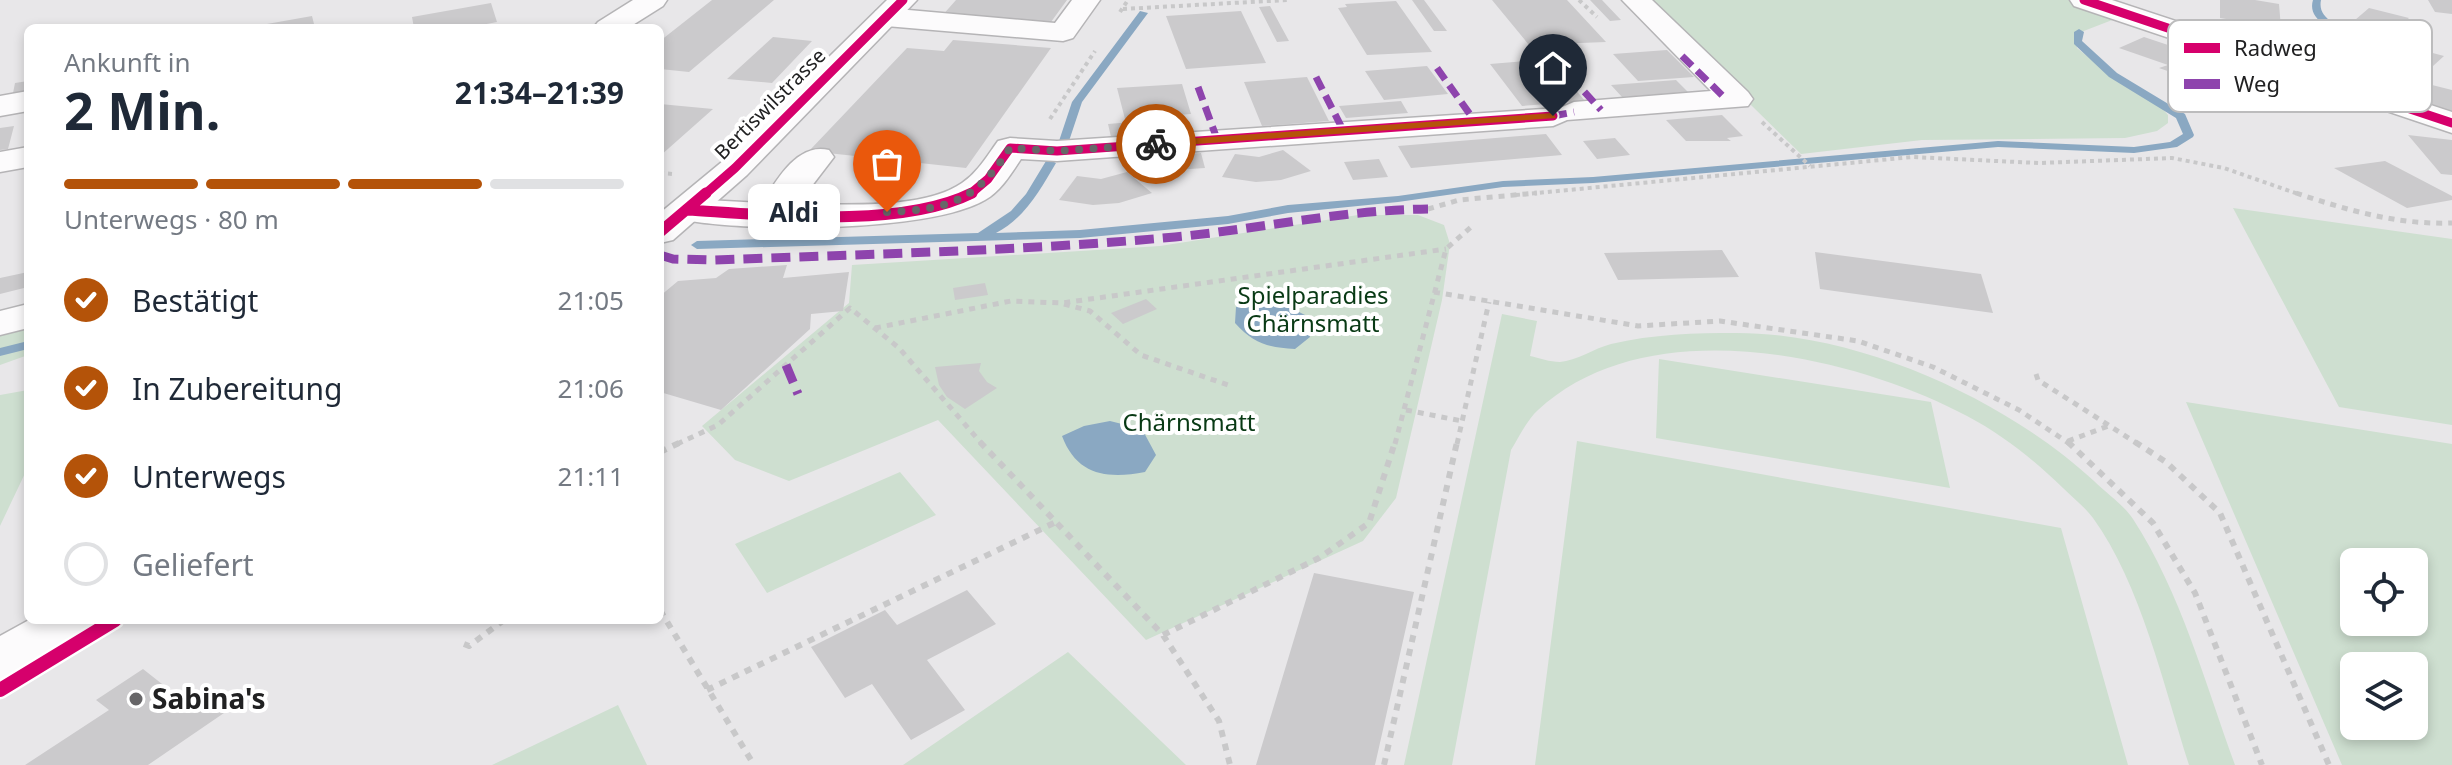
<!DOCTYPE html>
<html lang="de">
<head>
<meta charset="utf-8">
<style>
	:root { --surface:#fff; --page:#f2f2f3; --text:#1f2937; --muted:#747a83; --line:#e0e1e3; --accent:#b45309 }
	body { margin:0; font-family:"Noto Sans",sans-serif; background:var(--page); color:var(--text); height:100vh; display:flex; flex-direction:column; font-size:30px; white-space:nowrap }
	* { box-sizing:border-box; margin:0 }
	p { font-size:26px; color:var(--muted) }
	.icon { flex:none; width:44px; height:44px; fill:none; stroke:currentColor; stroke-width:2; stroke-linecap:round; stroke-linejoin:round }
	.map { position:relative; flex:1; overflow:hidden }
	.panel { position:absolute; left:24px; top:24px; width:640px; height:600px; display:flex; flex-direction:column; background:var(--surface); border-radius:12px; box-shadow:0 4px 12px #0003 }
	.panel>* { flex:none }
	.tools { position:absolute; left:2340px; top:548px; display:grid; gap:16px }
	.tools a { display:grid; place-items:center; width:88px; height:88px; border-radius:12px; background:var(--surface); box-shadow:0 4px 12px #0003; font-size:40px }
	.pin { position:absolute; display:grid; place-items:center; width:68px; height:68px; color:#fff; margin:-82px -34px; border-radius:50% 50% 50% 0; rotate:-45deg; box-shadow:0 0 8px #0007 }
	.pin .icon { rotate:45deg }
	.courier { position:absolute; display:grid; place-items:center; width:80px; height:80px; margin:-40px; border:6px solid #b45309; border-radius:50%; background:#fff; color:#222; box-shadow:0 2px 10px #0007 }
	.bubble { position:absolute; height:56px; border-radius:12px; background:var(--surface); box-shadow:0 4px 12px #0003; font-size:26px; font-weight:700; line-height:56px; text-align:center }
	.summary em { font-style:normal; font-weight:700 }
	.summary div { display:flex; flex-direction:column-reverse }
	.summary { display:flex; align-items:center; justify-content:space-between; height:136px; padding:0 40px }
	h1 { font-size:52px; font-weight:700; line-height:60px }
	.bar { display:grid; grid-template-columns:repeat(4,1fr); gap:12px 8px; align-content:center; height:96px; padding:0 40px }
	.bar i { height:10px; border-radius:6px; background:var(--line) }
	.bar .current { background:var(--accent) }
	.bar p { grid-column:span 4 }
	ol { padding:0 40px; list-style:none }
	li { display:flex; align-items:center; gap:24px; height:88px }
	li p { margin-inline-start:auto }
	li .icon { padding:8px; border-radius:50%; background:var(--accent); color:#fff; stroke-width:4 }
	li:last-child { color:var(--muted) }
	li i { width:44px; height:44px; border:4px solid var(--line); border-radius:50% }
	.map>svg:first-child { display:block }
</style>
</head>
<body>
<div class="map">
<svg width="2452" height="765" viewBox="0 0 2452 765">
	<rect width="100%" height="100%" fill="#e8e7e9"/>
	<path fill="#cedfd0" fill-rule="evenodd" d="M1644,0H2068L2120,17L2076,34L2077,48L2109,74L2160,106L2168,115V123L2157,131L2125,138L1922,140L1801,154Z
		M2233,208L2452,239V425L2339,407Z
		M1358,215H1418L1444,225L1450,244L1442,300L1396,498L1363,541L1146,640L938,420L789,481L735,460L702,426L849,303L852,265L1160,246Z
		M1502,314L1537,321L1530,356C1539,358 1550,362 1560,362C1576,361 1595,348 1611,344C1653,334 1695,333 1737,333C1859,333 2005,399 2094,481C2106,493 2124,505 2133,519C2181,593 2205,683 2235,765H2189C2164,687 2141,584 2093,518C2085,507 2073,498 2063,488C2034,460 2003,435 1967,416C1850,354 1647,309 1538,410C1527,420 1519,437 1511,450L1452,765H1404Z
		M28,324V355L0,365V331Z
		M1659,359L1931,402L1950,488L1656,438Z
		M28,390V467L0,526V395Z
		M2186,402L2452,444V765H2342ZM2354,562H2414V622H2354ZM2354,666H2414V726H2354Z
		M1577,441L2061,528L2128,765H1535Z
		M900,472L936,515L767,593L735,544Z
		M1068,652L1186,765H903Z
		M618,705L647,765H492Z"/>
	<path fill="#8aa8c2" d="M1258,303H1281L1305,315L1310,337L1295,349C1267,347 1254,344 1235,323L1236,307Z
		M1110,421L1142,429L1156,455L1145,472C1108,479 1077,476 1062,436L1084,426Z"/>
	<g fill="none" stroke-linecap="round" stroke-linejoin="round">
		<path fill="#8aa8c2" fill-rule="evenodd" d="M2313,0H2321C2317,19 2339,25 2353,34L2355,46C2324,61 2295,57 2262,50C2254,49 2245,48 2238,44L2243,41C2278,47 2314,59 2347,43L2346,37C2331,28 2307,20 2313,0Z
			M1140,11L1148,13L1082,102L1068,144L1063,147L1059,146L1058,144L1072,102Z
			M2079,29L2084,32L2082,41L2117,73L2185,114L2194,135L2193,137L2177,147L2134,153L1998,147L1593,183L1503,187L1398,202L1288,213L1228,224L1080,238L697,249L691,245L697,241L978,233L1011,211L1026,194L1046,161L1050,160L1056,163C1040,190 1025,218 996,233L1080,230L1228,216L1288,205L1398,196L1503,181L1593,177L1998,141L2134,147L2170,142L2183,134L2176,118L2109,77L2074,44V32Z
			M28,341V349L0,356V348Z"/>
	</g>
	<path fill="#cbcacc" d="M712,0H774L689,72L660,69V41Z
		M956,0H1067L1051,22L941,17Z
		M1412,0H1424L1447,31H1434Z
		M1492,0H1567L1606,42L1529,45Z
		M1590,0H1602L1621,20L1610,21Z
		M2220,0H2255L2279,4L2281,28L2220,18Z
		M2428,0H2452V14L2435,12Z
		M1396,1L1432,52L1367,55L1338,8L1347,7L1345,4Z
		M491,3L497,22L466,28H414L412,17Z
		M1270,6L1289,41L1277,42L1259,7Z
		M2369,8L2409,18L2394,31L2355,20Z
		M1241,11L1266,63L1186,69L1166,16Z
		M312,16L315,28H267V24Z
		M773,37L812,41L772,83L727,79Z
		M2144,37L2231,66L2315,99L2293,110L2251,95L2245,98L2159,68L2168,65L2119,48Z
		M953,40L1051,48L966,168L809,151L907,48L944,51Z
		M2399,44L2444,56L2433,66L2418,62L2408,71L2377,62Z
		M1667,50L1694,77L1638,81L1613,54Z
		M1550,59L1585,101L1522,106L1490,64Z
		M1427,66L1448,94L1384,100L1365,71Z
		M1307,77L1329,121L1262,126L1244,82Z
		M1676,80L1688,92L1622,97L1611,85Z
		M28,81V95L12,98L15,83Z
		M1182,84L1191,114L1125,119L1117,88Z
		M2432,85L2452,90V111L2415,101Z
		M1401,101L1408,113L1346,118L1339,106Z
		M660,104L713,109L660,156Z
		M1722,115L1743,136L1727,138L1731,141H1686L1666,120Z
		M1156,120L1160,132L1111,137L1108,124Z
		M14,126L8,149L0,150V128Z
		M1546,134L1562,155L1411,168L1398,146Z
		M2408,135L2452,140V175L2441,174Z
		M1615,138L1630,155L1597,159L1583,141Z
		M1283,150L1311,171L1281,180L1256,182L1222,177L1235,154L1259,157Z
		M1201,153L1205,168L1175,170L1171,155Z
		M1160,156L1163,171L1134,173L1131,158Z
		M1379,159L1388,177L1353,180L1344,162Z
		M2385,161L2452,196V200L2407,208L2334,168Z
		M1127,172L1152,193L1119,203L1093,205L1059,200L1077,176L1101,179Z
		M1722,250L1739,277L1618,280L1604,253Z
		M1815,252L1981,274L1993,313L1820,289Z
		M787,265L783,278L849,272L843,311L811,314L810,329L721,410L660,392V296L678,281L716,278L729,269Z
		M28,272V287L0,294V278Z
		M985,283L988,295L955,300L953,288Z
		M1146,299L1157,309L1123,324L1111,313Z
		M981,363L979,371L987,382L997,388L965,409L947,397L939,385L935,367Z
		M1314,573L1414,592L1375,765H1256Z
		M967,590L996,624L927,660L965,710L911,740L872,684L845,698L811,647L885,610L897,625Z
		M143,669L176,695L190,687L224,713L148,765H25L109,710L96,700Z"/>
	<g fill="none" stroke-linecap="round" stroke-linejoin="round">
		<defs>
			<path id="minor" d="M633,0H667L663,6L628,28H593L598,22Z
				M1072,0H1100L1073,38L1063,41L886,26L876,23L872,17L876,11L886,8L1055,23Z
				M1622,0H1652L1748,92L1753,99L1748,106L1567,120L1553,126L1057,161L1021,159C1011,174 1001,191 985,200C929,233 738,233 675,218L670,210L675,202L688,199L762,203C777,179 798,142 829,150L834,157L798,204C844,204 923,210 962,183C978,172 987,156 998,141L1010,138L1057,141L1560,108L1574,102L1711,91Z
				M2070,0H2112L2452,112V133L2074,6Z
				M28,91V111L0,116V96Z
				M28,147V167L0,172V152Z
				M28,304V328L0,335V311Z"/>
			<path id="major" d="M887,0H917L747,175L673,240L660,243V213L723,161Z
				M29,620H100C85,647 29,675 0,685V636Z"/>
		</defs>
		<use href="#minor" stroke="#b5b4b6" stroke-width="3"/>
		<use href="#major" stroke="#b5b4b6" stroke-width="3"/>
		<path stroke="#c8c8c9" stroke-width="4" stroke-dasharray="4 4" stroke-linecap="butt" d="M1579,0L1597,17
			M1123,9L1287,0
			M1120,12L1128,0
			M1050,119L1095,51
			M1762,122L1810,166
			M660,173L673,174
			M1516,195L1912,157L2039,163L2172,158L2224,168L2301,195"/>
		<path stroke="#c8c8c9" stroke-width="5" stroke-dasharray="6 6" stroke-linecap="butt" d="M2296,193C2347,210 2397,225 2452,223
			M1428,209L1459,200L1537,193
			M1434,292L1638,326L1720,321L1858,341L1933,367L2019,410L2070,444
			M1064,304L1090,311L1141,355L1228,385
			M875,328L1011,301L1062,303L1446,249
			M2036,374L2038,380L2138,444
			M1406,410L1462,421
			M2068,441L2111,425
			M677,444L718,425L850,308L899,348L982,444
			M1395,444L1446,249L1471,227
			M1457,444L1489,302"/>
		<path stroke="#c8c8c9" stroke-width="6" stroke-dasharray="7 7" stroke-linecap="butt" d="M980,442L1163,635L1219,721L1230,765
			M2068,442L2153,523L2195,593L2262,765
			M2135,442L2166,462L2220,513L2329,765
			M660,452L681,442
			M660,610L754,765
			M1163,635L1319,558L1369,523L1395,442
			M464,644L469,646L504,620
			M707,690L1056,522
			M1384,765L1457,442"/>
		<use href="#minor" fill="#fcfbfc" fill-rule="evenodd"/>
		<use href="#major" fill="#fcfbfc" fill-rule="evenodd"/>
		<path stroke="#8e44ad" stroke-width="7" stroke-dasharray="14 7" stroke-linecap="butt" d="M1682,56L1727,100
			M1556,61L1601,110
			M1437,68L1474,120
			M1316,77L1343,130
			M1198,87L1217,139
			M1553,116L1574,112"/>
		<path stroke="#8e44ad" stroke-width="9" stroke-dasharray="19 9" stroke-linecap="butt" d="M660,255L673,259L714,260C868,254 1022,251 1175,237C1260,229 1342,210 1428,209
			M786,365L798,394"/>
		<defs>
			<path id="cycleway-far2" d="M2084,0L2452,123
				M704,195L735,168L903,0
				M969,195L988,179L1010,148L1057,151L1553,116"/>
			<path id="cycleway-far1" d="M688,210C768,215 900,229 972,193
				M660,232L706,193"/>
			<path id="cycleway" d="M0,690L115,620"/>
		</defs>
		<use href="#cycleway-far2" stroke="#fff" stroke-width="13"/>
		<use href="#cycleway-far1" stroke="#fff" stroke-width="16"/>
		<use href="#cycleway" stroke="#fff" stroke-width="19"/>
		<use href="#cycleway-far2" stroke="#d6006c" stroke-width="9"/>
		<use href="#cycleway-far1" stroke="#d6006c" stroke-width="11"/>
		<use href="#cycleway" stroke="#d6006c" stroke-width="14"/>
	</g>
	<path fill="#b45309" d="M1553,113L1556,118L1156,147L1151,144L1156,141Z"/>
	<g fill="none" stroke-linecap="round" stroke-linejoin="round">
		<path stroke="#676668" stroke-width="8" stroke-dasharray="0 14.4" d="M887,212C950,209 975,202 1010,148L1057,151L1156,144"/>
	</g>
	<circle fill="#676668" stroke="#fff" stroke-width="3" cx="136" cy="699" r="8"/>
	<g text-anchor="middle" stroke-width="8" stroke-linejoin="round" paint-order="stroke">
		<g font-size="20" fill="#212122" stroke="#fff">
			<text transform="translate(770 104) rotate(-45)" y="7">Bertiswilstrasse</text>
		</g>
		<g font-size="24" fill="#093a15" stroke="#fff">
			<text x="1313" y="304">Spielparadies<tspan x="1313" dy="28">Chärnsmatt</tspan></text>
			<text x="1189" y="431">Chärnsmatt</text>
		</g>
		<g font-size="28" font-weight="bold" fill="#212122" stroke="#fff" text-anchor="start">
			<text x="152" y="709">Sabina's</text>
		</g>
	</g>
	<rect x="2168" y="20" width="264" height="92" rx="12" fill="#fff" stroke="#bcbcbd" stroke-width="2"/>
	<rect x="2184" y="43" width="36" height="10" fill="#d6006c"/>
	<rect x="2184" y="79" width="36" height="10" fill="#8e44ad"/>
	<g font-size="22" fill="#212122">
		<text x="2234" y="56">Radweg</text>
		<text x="2234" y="92">Weg</text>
	</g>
</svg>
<div class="tools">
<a><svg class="icon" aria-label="locate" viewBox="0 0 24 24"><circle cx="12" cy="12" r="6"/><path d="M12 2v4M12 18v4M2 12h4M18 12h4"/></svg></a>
<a><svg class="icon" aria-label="layers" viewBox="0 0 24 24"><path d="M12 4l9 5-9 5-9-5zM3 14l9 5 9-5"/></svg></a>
</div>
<div class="pin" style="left:887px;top:212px;background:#ea580c"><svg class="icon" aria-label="bag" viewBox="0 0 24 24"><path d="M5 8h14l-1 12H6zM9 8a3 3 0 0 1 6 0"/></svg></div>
<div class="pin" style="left:1553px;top:116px;background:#1f2937"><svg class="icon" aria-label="home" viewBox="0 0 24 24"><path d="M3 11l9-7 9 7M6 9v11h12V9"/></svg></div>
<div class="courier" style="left:1156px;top:144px"><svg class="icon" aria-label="bike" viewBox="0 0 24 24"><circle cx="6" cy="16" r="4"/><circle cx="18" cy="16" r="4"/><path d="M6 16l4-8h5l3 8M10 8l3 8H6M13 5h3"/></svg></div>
<div class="bubble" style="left:748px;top:184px;width:92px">Aldi</div>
<section class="panel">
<div class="summary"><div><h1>2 Min.</h1><p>Ankunft in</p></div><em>21:34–21:39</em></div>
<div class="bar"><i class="current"></i><i class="current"></i><i class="current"></i><i></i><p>Unterwegs · 80 m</p></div>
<ol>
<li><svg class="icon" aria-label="check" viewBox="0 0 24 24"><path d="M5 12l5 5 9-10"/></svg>Bestätigt<p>21:05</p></li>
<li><svg class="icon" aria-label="check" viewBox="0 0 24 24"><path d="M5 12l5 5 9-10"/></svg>In Zubereitung<p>21:06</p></li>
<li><svg class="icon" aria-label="check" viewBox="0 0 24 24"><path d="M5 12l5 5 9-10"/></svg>Unterwegs<p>21:11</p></li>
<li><i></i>Geliefert</li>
</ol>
</section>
</div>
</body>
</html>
